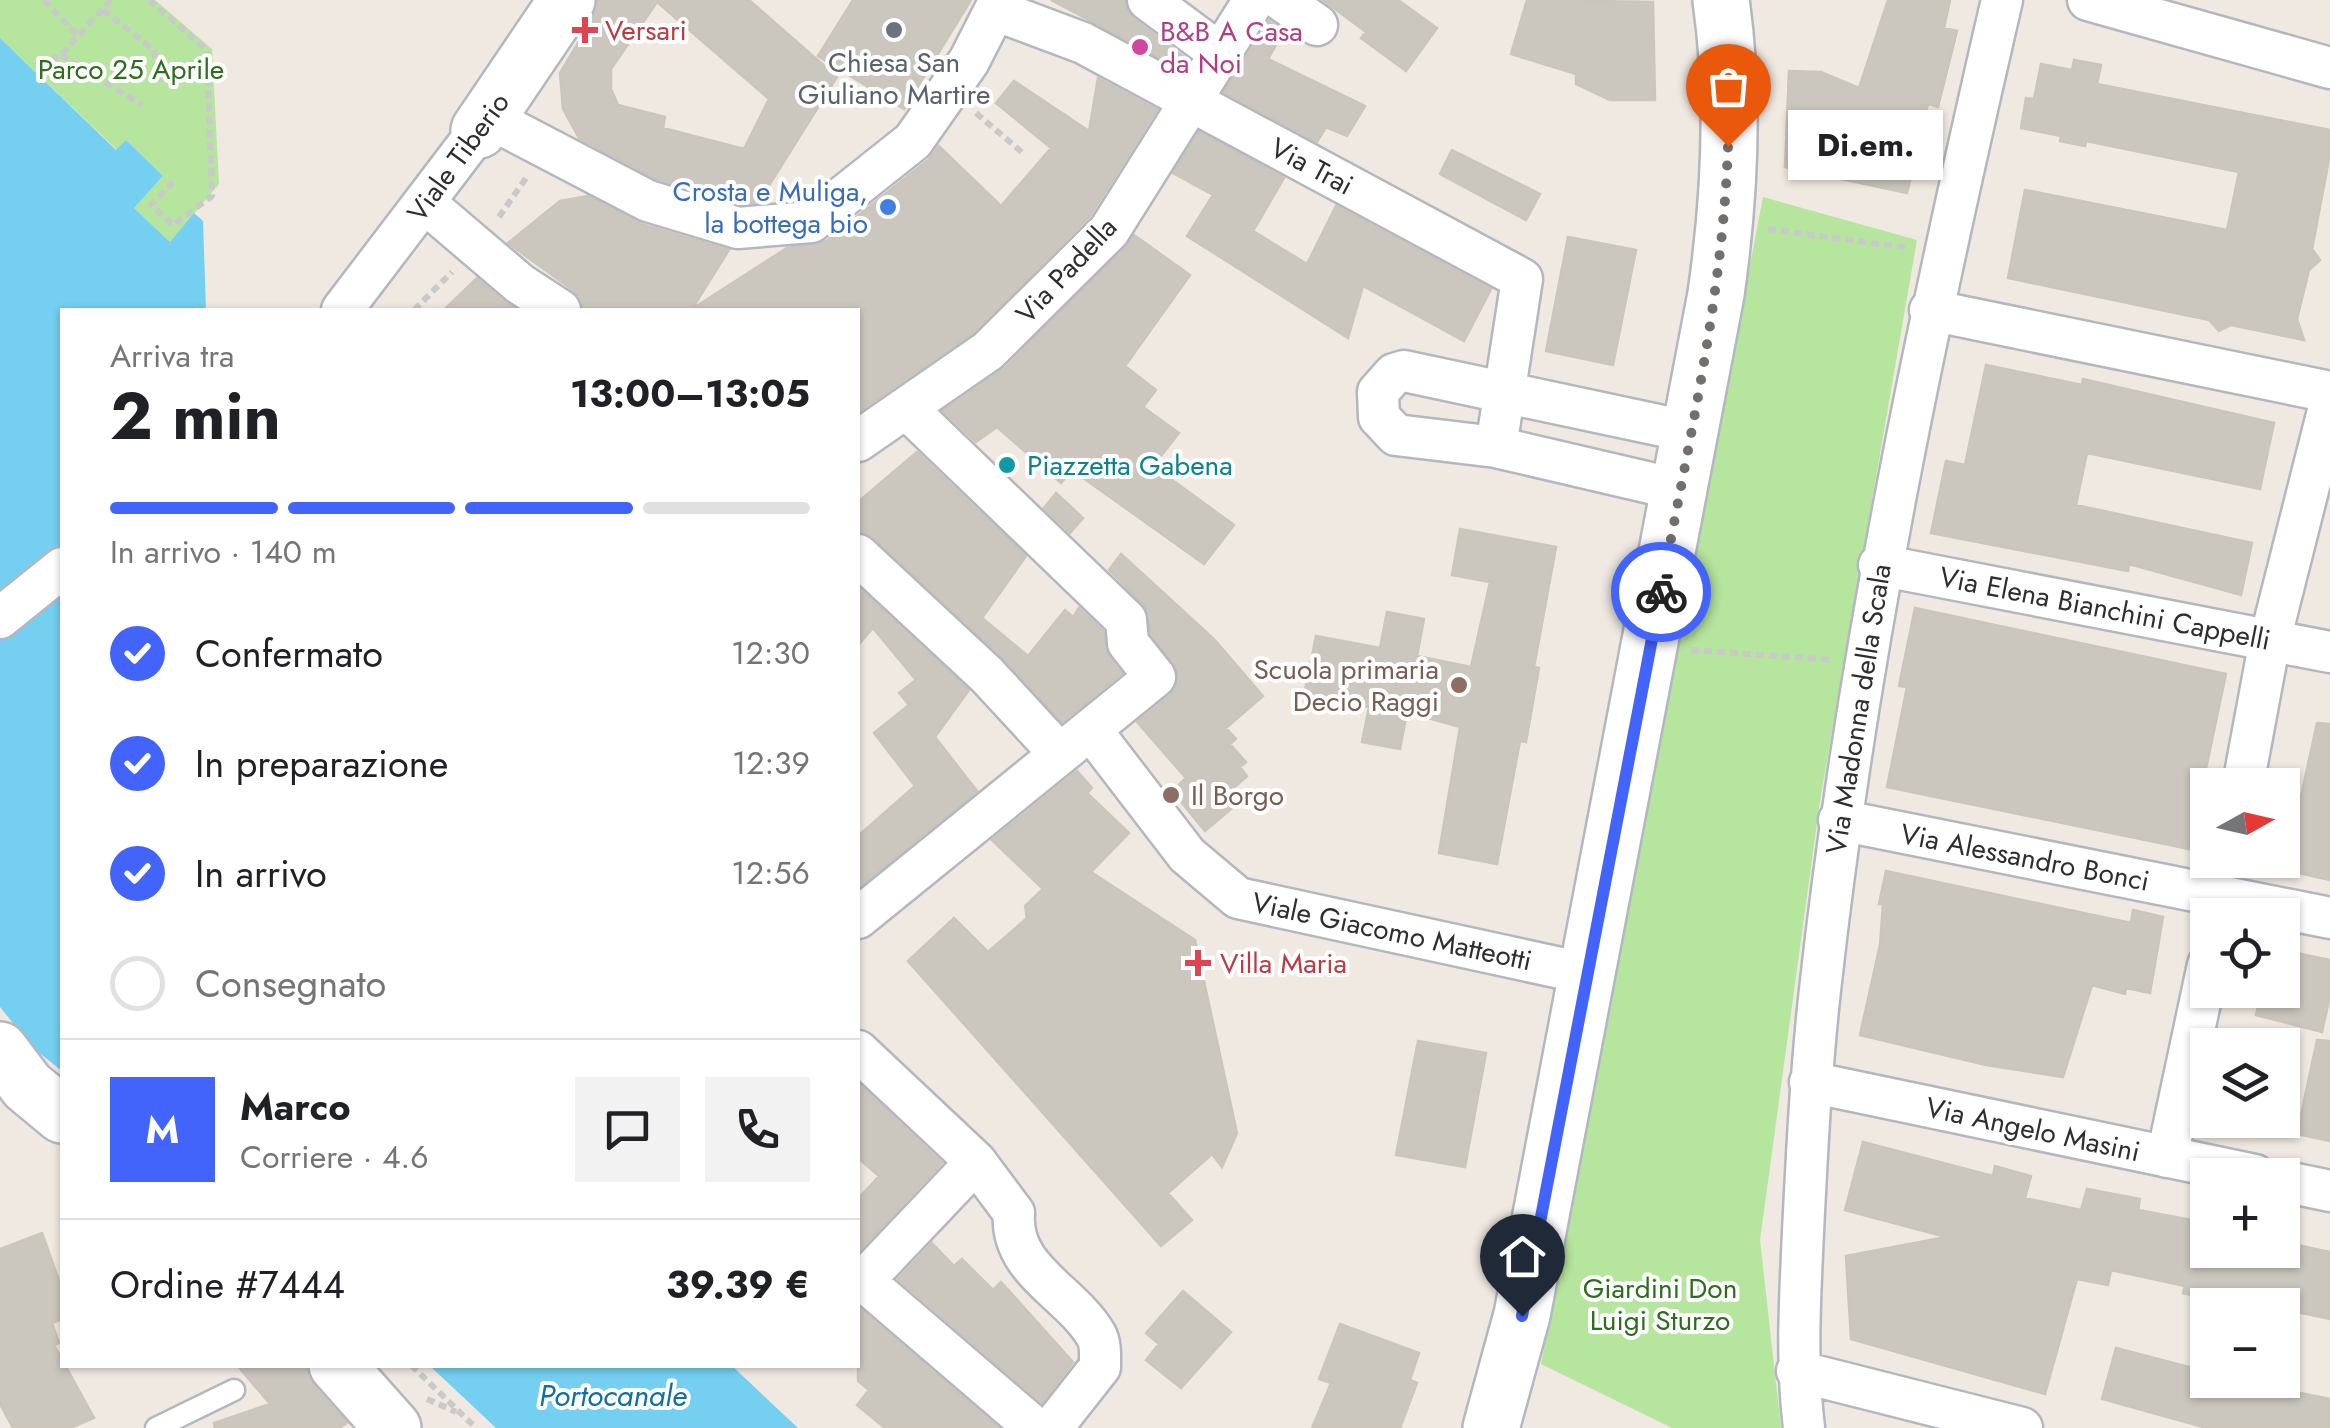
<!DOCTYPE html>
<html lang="it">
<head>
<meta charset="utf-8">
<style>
	:root { --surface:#fff; --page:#f2f2f2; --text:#202124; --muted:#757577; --line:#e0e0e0; --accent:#4264fb }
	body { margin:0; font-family:Jost,sans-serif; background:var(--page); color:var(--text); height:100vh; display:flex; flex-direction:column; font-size:38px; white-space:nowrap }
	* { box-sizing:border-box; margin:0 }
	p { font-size:32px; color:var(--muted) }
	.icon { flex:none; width:55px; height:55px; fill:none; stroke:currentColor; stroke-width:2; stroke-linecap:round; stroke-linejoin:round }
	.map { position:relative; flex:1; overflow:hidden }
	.drawer { position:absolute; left:60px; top:308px; width:800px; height:1060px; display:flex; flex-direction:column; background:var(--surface); border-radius:0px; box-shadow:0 2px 8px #0004 }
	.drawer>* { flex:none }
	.needle { width:65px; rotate:82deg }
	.controls { position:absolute; left:2190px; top:768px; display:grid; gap:20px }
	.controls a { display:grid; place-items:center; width:110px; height:110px; border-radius:0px; background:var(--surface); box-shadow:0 2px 8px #0004; font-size:50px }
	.pin { position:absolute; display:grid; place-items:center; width:85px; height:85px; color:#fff; margin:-102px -42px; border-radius:50% 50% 50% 0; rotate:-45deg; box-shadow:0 0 10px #0007 }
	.pin .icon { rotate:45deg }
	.courier { position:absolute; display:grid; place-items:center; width:100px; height:100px; margin:-50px; border:8px solid #4264fb; border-radius:50%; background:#fff; color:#222; box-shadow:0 2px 12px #0007 }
	.bubble { position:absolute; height:70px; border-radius:0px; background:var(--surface); box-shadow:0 2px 8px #0004; font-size:32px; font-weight:700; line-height:70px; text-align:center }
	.summary em { font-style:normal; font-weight:700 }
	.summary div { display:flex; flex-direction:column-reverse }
	.summary { display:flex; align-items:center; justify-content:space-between; height:170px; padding:0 50px }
	h1 { font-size:65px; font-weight:700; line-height:75px }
	.bar { display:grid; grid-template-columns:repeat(4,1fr); gap:15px 10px; align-content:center; height:120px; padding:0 50px }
	.bar i { height:12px; border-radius:8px; background:var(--line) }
	.bar .on { background:var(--accent) }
	.bar p { grid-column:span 4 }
	.line { display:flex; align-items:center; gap:25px; padding:0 50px; border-top:2px solid var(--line) }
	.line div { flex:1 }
	.round { display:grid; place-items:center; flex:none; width:105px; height:105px; border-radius:0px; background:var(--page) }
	ol { padding:0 50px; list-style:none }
	li { display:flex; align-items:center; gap:30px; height:110px }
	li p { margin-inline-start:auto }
	li .icon { padding:10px; border-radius:50%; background:var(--accent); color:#fff; stroke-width:4 }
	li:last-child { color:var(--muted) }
	li i { width:55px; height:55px; border:5px solid var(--line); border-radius:50% }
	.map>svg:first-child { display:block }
</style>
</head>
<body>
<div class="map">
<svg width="2330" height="1428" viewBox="0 0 2330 1428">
	<rect width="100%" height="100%" fill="#efe9e1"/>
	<path fill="#b6e59e" d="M0,0H155L212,49L219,184L170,242L134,208L163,176L126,140L117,150L0,38Z
		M1763,197L1917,240L1820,801L1760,1240L1781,1428H1672L1541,1364Z"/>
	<path fill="#75cff0" d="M0,38L116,150L126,140L163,176L134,208L170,242L194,213L203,221L206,310H62V1071L32,1047L0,1007Z
		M429,1365H731L798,1428H496Z"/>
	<path fill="#cbc7bf" stroke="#cbc5ba" stroke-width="2.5" fill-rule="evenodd" d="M598,0H749L837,77L758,203L741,204L657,179L579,138L563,109L560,73L593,18ZM657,2L769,99L744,149L663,128L665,117L618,105L611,89V69Z
		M853,0H971L904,109L818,56Z
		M1051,0H1125L1134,19L1188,60L1182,69Z
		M1323,0H1398L1437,28L1406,71L1361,38L1366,32Z
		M1527,0L1653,2L1655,100H1610L1576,84V74L1511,54Z
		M1888,0H1950L1944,28L1957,31L1938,107L1928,104L1907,193L1785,167L1789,71L1821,72L1859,88Z
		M1269,21L1284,31L1268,59L1365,106L1347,136L1326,127L1317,142L1224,92Z
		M2074,60L2101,65L2097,84L2330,130V154L2312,249L2320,260L2309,270L2297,319L2304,340L2231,325L2219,331L2209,320L2008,278L2025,190L2227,230L2239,172L2086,141L2085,146L2060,141L2061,136L2021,128L2026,98L2034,99L2041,64L2072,70Z
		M1098,78L1157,110L1090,216L973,333L858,412V310H584L574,291L508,243L560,201L588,196L641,224L729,250L692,309L787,248L826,241L928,160L939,146L1001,206L1051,148L996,103L1014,81L1089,131Z
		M1199,132L1284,178L1253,231L1307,264L1336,206L1491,289L1464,341L1363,286L1348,338L1187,236L1213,195L1173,173Z
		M1452,150L1540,194L1526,220L1440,174Z
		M1134,235L1190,275L1125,366L1156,390L1143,407L1179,433L1153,466L1234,525L1204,564L1072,470L1061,483L997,427L976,442L943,411L1005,368Z
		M1568,237L1636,250L1613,365L1546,351Z
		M477,278L505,302L516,310H444Z
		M1986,365L2082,385L2083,379L2274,423L2260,489L2087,453L2076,505L2252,543L2241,595L2129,564L2128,571L1931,533L1946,461L1965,465Z
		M917,452L1026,556L982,618L1028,656L1065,610L1073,617L1079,608L1103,631L1109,657L1122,673L1062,722L1003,658L874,538L858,532V502Z
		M1056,493L1083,518L1070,533L1044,508Z
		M1460,529L1556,547L1534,667L1539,668L1526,742L1520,741L1497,864L1439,853L1460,727L1407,712L1400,749L1362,742L1369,707L1304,695L1316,636L1380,648L1387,612L1424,619L1417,656L1471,667L1490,582L1452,575Z
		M1121,554L1214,639L1263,696L1226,728L1236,739L1230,744L1246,762L1240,767L1247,776L1229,792L1238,803L1205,831L1172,791L1186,778L1137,722L1171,695L1178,674L1151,634L1143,604L1109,570Z
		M858,587L969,690L935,737L977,791L858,888V836L915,786L874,733L909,705L899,693L916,680L873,628L858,645Z
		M1915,608L2226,674L2189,849L1887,787L1907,687L1899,686Z
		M2317,723L2330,724V880L2285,870Z
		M1077,771L1092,788L1087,793L1129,833L1091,872L1195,940L1237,1133L1222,1167L1212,1154L1168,1193L1192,1220L1161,1246L908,961L954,918L988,952L1027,918L1025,906L1043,889L992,840Z
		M1886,871L2131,923L2133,910L2163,917L2150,993L2126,988L2125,994L2092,985L2063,1077L1986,1065L1860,1035L1880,945L1883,904H1879Z
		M2282,950L2330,960V996L2322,1032L2256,1015L2262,990H2282Z
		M2317,1040L2330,1041V1141L2297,1134Z
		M1418,1041L1486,1053L1465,1167L1396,1155Z
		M858,1083L942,1163L858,1252V1199L879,1176L858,1158Z
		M1863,1142L1993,1176L1995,1166L2031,1176L2025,1198L2081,1210L2087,1189L2140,1199L2138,1210L2208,1223V1250H2282L2283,1242L2330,1252V1319L2282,1309V1305H2233L2183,1293L2185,1286L2111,1270L2108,1285L2077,1279L2045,1394L1851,1339L1846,1256L1946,1237L1845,1210Z
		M42,1233L62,1289V1319L52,1323L59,1343L54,1345L94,1418L70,1428H13L0,1404V1249Z
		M932,1243L954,1266L962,1259L993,1290L1001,1282L1073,1362L1042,1403L898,1279Z
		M1183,1291L1231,1332L1181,1388L1146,1360L1159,1344L1146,1333Z
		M858,1307L999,1428H885L857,1405L869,1390L858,1381Z
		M1340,1324L1419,1353L1410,1380L1417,1383L1400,1428H1312L1331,1383L1319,1379Z
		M2116,1348L2208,1372V1380H2238L2330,1399V1428H2207L2102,1399Z
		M237,1365H307L314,1386L347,1423L339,1428H215L214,1423L270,1404Z"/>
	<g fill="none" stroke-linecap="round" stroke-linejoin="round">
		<defs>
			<path id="lane" d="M156,1428L234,1390"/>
			<path id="street" d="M1148,0L1218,52
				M1281,0L1317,25
				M2088,0L2330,68
				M995,10L1083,43L1522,279L1496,447
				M489,118L648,201L738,228L811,222L913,141L969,61L1000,0
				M425,203L520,284L560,310
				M342,310L479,130
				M1930,310L2330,392
				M858,441L988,351L1109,231L1254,0
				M1680,490L1496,447L1396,435L1379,417L1378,392L1394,374L1404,371L1691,432
				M858,555L987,675L1059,753
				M1879,565L2330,652
				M0,618L62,568
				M1091,730L1187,855L1238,898L1588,974
				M2243,785L2270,640L2330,403
				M1839,820L2330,918
				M858,918L1155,677L1128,643L1126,620L907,409
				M858,1051L976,1162L1014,1213C1009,1270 1071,1292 1096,1335C1101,1343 1100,1358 1100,1367L1052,1428
				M1810,1082L2255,1175
				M2167,1157L2208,965
				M2282,1181L2330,1191
				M858,1276L1035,1428
				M863,1281L976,1162
				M1797,1371L2022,1428
				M1804,1428C1796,1362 1800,1298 1803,1232C1807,1151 1811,1071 1820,990C1857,655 1926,328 2002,0"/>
			<path id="secondary" d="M479,130L567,0
				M0,1050L27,1086L62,1115
				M337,1365L393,1428
				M1491,1428L1522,1315L1716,294C1730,196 1735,98 1721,0"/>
		</defs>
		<use href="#lane" stroke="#b4b7c1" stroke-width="25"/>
		<use href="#street" stroke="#b4b7c1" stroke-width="45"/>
		<use href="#secondary" stroke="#b4b7c1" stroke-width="60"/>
		<path stroke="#c9c9c9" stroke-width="6" stroke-dasharray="8 5" stroke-linecap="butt" d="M44,0L79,37
			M149,0L207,50L212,196L173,225L151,205L176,179
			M103,10L154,50L159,82
			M61,55L142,105
			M39,66L61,55L111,0
			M976,113L1024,154
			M499,217L526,178
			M1768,229L1909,248
			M414,310L452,272
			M1691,650L1833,660
			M411,1365L476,1428
			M427,1399L456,1412"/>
		<use href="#lane" stroke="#fff" stroke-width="20"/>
		<use href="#street" stroke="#fff" stroke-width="40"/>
		<use href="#secondary" stroke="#fff" stroke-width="55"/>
	</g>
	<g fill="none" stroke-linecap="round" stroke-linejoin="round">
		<path stroke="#726f6d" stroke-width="10" stroke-dasharray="0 18" d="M1661,592C1688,444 1723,296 1728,146"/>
		<path stroke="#4264fb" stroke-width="12" d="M1522,1316L1661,592"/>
	</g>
	<g fill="#e0444e" stroke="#fff" stroke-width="4">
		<path d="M580 15h10v10h10v10h-10v10h-10v-10h-10v-10h10z"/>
		<path d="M1193 948h10v10h10v10h-10v10h-10v-10h-10v-10h10z"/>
	</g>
	<circle fill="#6b7280" stroke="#fff" stroke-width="4" cx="894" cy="30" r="10"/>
	<circle fill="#d1479c" stroke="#fff" stroke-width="4" cx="1140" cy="47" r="10"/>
	<circle fill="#3f7fe0" stroke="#fff" stroke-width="4" cx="888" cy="207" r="10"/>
	<circle fill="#0f9aa8" stroke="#fff" stroke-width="4" cx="1007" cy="465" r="10"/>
	<g fill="#8d6e63" stroke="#fff" stroke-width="4">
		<circle cx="1459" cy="685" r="10"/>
		<circle cx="1171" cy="795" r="10"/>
	</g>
	<g text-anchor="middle" stroke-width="8" stroke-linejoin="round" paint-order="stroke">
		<g font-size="28" fill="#be3a42" stroke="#fff" text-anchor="start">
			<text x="605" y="40">Versari</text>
			<text x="1220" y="973">Villa Maria</text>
		</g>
		<g font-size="28" fill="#b23c85" stroke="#fff" text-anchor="start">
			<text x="1160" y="41">B&amp;B A Casa<tspan x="1160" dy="32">da Noi</tspan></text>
		</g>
		<g font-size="28" fill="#5b616d" stroke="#fff">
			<text x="894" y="72">Chiesa San<tspan x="894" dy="32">Giuliano Martire</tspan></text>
		</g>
		<g font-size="28" fill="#2c6e1b" stroke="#fff">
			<text x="131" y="79">Parco 25 Aprile</text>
			<text x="1660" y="1298">Giardini Don<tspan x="1660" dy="32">Luigi Sturzo</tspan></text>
		</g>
		<g font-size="28" fill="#2e2e2e" stroke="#fff">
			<text transform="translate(458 157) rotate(-54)" y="10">Viale Tiberio</text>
			<text transform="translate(1312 166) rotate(28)" y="10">Via Trai</text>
			<text transform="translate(1066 270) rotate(-47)" y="10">Via Padella</text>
			<text transform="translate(2105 608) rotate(11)" y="10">Via Elena Bianchini Cappelli</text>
			<text transform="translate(1858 709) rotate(-81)" y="10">Via Madonna della Scala</text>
			<text transform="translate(2025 857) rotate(11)" y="10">Via Alessandro Bonci</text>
			<text transform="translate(1392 931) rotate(12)" y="10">Viale Giacomo Matteotti</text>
			<text transform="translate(2033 1129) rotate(12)" y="10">Via Angelo Masini</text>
		</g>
		<g font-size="28" fill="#366cbe" stroke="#fff" text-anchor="end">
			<text x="868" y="201">Crosta e Muliga,<tspan x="868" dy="32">la bottega bio</tspan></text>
		</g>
		<g font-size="28" fill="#0d838f" stroke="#fff" text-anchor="start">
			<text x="1027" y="475">Piazzetta Gabena</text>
		</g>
		<g font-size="28" fill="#785e54" stroke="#fff" text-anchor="end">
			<text x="1439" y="679">Scuola primaria<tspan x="1439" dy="32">Decio Raggi</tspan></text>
			<text x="1191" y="805" text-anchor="start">Il Borgo</text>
		</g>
		<g font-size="30" font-style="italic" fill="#0d6fa3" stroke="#fff">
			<text x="613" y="1406">Portocanale</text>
		</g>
	</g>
</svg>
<div class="controls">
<a><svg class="needle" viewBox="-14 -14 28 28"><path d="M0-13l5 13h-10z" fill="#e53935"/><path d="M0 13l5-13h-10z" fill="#757577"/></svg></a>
<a><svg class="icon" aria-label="locate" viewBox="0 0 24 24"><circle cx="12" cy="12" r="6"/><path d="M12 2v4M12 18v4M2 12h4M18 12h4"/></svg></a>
<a><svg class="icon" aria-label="layers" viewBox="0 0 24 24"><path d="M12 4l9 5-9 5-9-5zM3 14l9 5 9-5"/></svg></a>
<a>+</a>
<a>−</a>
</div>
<div class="pin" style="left:1728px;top:146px;background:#ea580c"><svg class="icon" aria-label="bag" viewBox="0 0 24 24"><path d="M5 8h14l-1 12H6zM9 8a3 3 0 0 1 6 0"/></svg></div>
<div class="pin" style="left:1522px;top:1316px;background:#1f2937"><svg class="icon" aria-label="home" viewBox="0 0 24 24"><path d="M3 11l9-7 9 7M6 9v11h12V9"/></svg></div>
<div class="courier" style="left:1661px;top:592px"><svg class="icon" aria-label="bike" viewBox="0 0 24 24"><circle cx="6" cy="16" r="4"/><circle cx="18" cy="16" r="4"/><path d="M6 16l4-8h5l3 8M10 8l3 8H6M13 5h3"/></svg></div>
<div class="bubble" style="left:1788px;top:110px;width:155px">Di.em.</div>
<section class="drawer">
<div class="summary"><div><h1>2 min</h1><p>Arriva tra</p></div><em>13:00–13:05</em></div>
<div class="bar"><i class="on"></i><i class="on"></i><i class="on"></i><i></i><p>In arrivo · 140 m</p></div>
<ol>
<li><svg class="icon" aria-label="check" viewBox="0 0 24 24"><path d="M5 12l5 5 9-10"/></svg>Confermato<p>12:30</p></li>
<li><svg class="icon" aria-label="check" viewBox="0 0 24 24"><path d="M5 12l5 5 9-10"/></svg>In preparazione<p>12:39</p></li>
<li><svg class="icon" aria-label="check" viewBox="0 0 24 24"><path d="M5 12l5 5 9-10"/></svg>In arrivo<p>12:56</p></li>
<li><i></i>Consegnato</li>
</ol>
<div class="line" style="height:180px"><b class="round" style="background:var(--accent);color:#fff">M</b><div><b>Marco</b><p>Corriere · 4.6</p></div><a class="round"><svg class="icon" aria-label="chat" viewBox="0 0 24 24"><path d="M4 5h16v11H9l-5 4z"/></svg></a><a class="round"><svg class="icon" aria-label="phone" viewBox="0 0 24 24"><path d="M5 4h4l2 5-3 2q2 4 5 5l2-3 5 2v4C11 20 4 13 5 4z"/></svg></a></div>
<div class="line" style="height:130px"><div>Ordine #7444</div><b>39.39 €</b></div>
</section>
</div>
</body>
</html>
